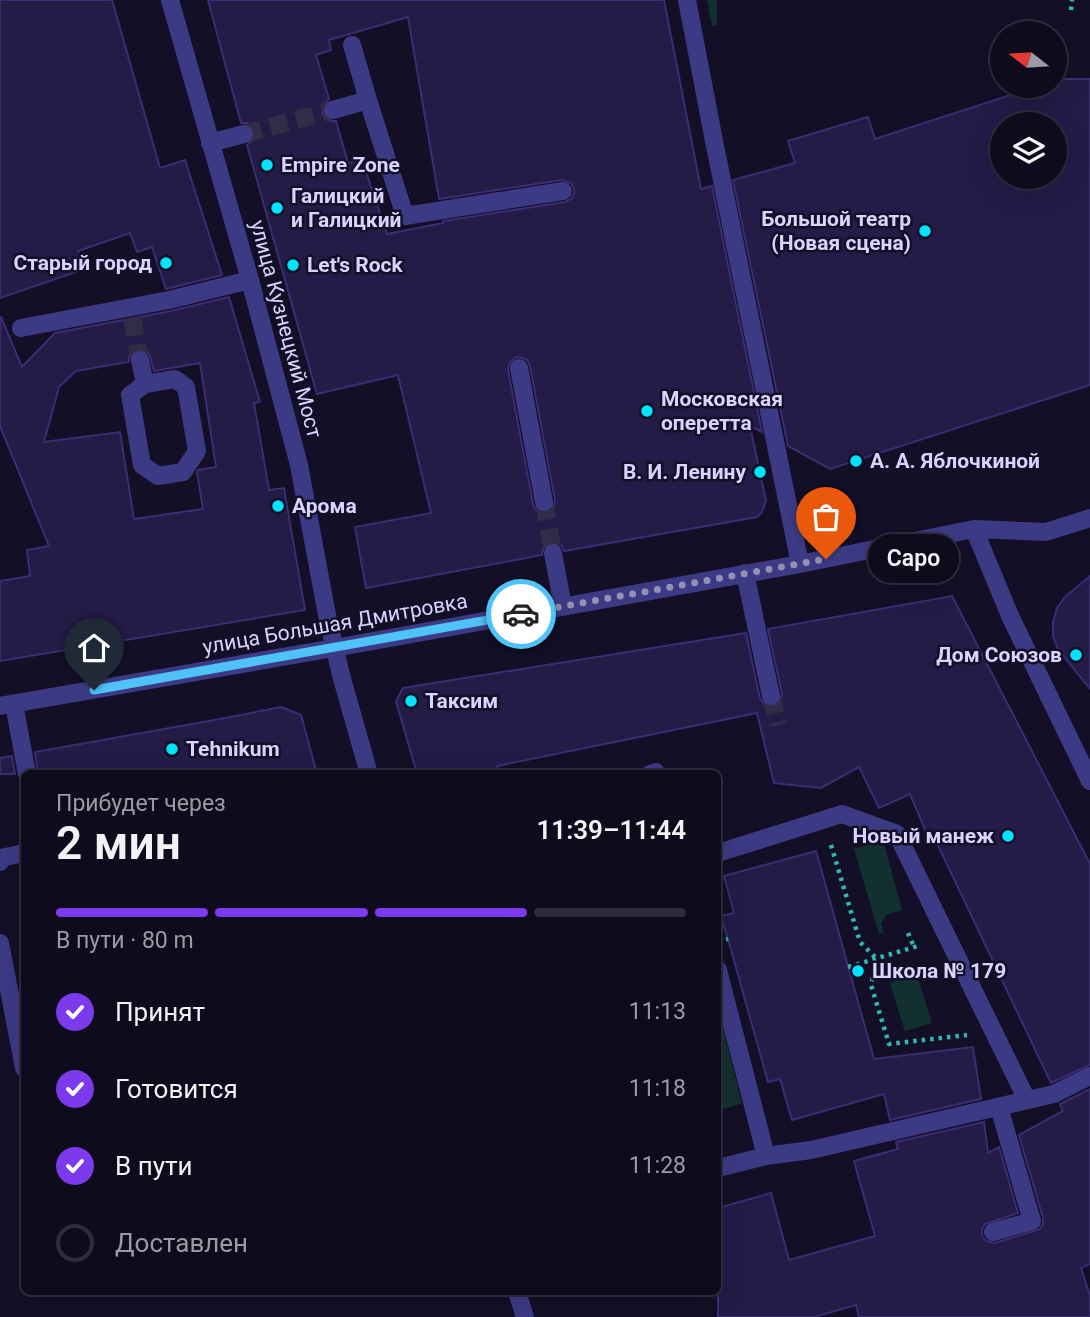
<!DOCTYPE html>
<html lang="ru">
<head>
<meta charset="utf-8">
<style>
	:root { --surface:#0e0b1c; --page:#171425; --text:#f1f3f6; --muted:#9b9ba3; --line:#2e2b3b; --accent:#7c3aed }
	body { margin:0; font-family:Roboto,sans-serif; background:var(--page); color:var(--text); height:100vh; display:flex; flex-direction:column; font-size:26px; white-space:nowrap }
	* { box-sizing:border-box; margin:0 }
	p { font-size:23px; color:var(--muted) }
	.icon { flex:none; width:38px; height:38px; fill:none; stroke:currentColor; stroke-width:2; stroke-linecap:round; stroke-linejoin:round }
	.map { position:relative; flex:1; overflow:hidden }
	.panel { position:absolute; left:21px; top:770px; width:700px; height:525px; display:flex; flex-direction:column; background:var(--surface); border-radius:10px; box-shadow:0 7px 28px #0002,0 0 0 2px var(--line) }
	.panel>* { flex:none }
	.needle { width:46px; rotate:287deg }
	.controls { position:absolute; left:990px; top:21px; display:grid; gap:14px }
	.controls a { display:grid; place-items:center; width:77px; height:77px; border-radius:50%; background:var(--surface); box-shadow:0 7px 28px #0002,0 0 0 2px var(--line); font-size:35px }
	.pin { position:absolute; display:grid; place-items:center; width:60px; height:60px; color:#fff; margin:-72px -30px; border-radius:50% 50% 50% 0; rotate:-45deg; box-shadow:0 0 7px #0007 }
	.pin .icon { rotate:45deg }
	.courier { position:absolute; display:grid; place-items:center; width:70px; height:70px; margin:-35px; border:5px solid #4fc3f7; border-radius:50%; background:#fff; color:#222; box-shadow:0 2px 9px #0007 }
	.bubble { position:absolute; height:49px; border-radius:24px; background:var(--surface); box-shadow:0 7px 28px #0002,0 0 0 2px var(--line); font-size:23px; font-weight:600; line-height:49px; text-align:center }
	.head em { font-style:normal; font-weight:600 }
	.head div { display:flex; flex-direction:column-reverse }
	.head { display:flex; align-items:center; justify-content:space-between; height:119px; padding:0 35px }
	h1 { font-size:46px; font-weight:600; line-height:52px }
	.bar { display:grid; grid-template-columns:repeat(4,1fr); gap:10px 7px; align-content:center; height:84px; padding:0 35px }
	.bar i { height:9px; border-radius:5px; background:var(--line) }
	.bar .active { background:var(--accent) }
	.bar p { grid-column:span 4 }
	ol { padding:0 35px; list-style:none }
	li { display:flex; align-items:center; gap:21px; height:77px }
	li p { margin-inline-start:auto }
	li .icon { padding:7px; border-radius:50%; background:var(--accent); color:#fff; stroke-width:4 }
	li:last-child { color:var(--muted) }
	li i { width:38px; height:38px; border:4px solid var(--line); border-radius:50% }
	.map>svg:first-child { display:block }
</style>
</head>
<body>
<div class="map">
<svg width="1090" height="1317" viewBox="0 0 1090 1317">
	<rect width="100%" height="100%" fill="#130f26"/>
	<path fill="#12302f" d="M707,0H717V25L712,26Z
		M883,840L902,910L886,915L881,924L884,933L879,934L854,849Z
		M917,974L932,1023L905,1031L890,983Z
		M718,1006L742,1104L718,1110Z"/>
	<path fill="#241b47" stroke="#3b2d73" stroke-width="2" fill-rule="evenodd" d="M0,0H112L160,168L185,160L222,275L166,289L152,247L137,252L130,233L78,251L85,269L0,298Z
		M208,0H664L701,189L712,186L762,432L750,426L766,501L762,512L757,517L564,551L562,546L557,543L550,542L543,549L542,555L366,588L355,527L431,513L398,375L317,394L247,145L255,138V130L248,123H241ZM408,17L439,199L562,180L571,183L574,189V194L571,199L565,202L443,221V223L387,234L362,160L348,163L336,121H330L322,114V107L329,99L316,55L331,50L329,40ZM516,357L523,358L528,361L530,366L555,500L554,506L547,513L540,512L535,509L533,504L508,370L509,364Z
		M1060,79H1090V385L830,469L788,446L733,180L795,163L788,141L868,117L875,139L1038,86H1055V80ZM1003,124H1055V177H1003Z
		M229,297L260,402L254,403L269,490L284,488L305,610L0,661V581L30,576L27,550L49,546L0,426V317H1L22,367L55,333L171,311ZM138,349H144L149,353L154,371L200,363L216,467L198,470L197,472L203,509L134,519L120,432L44,442L59,387L76,371L129,362V357L132,352Z
		M1090,576V689L1058,649L1053,636V622L1057,608L1065,597Z
		M952,596L1090,864V1065L1051,1083L934,837L929,839L910,794L879,808L859,767L821,788L774,783L757,713L497,766L499,774H417L396,701L403,688L746,633L760,699L767,707H773L779,704L782,694L768,629Z
		M281,707L301,715L317,774H38L35,752L220,719Z
		M12,756L15,774H0V758Z
		M816,851L874,1059L973,1047L981,1099L890,1120L884,1094L792,1120L780,1079L768,1082L728,939L721,916L734,913L724,876Z
		M1090,1089V1264L1081,1268L1090,1296V1317H859L856,1305L814,1317H718V1208L771,1193L789,1260L875,1236L854,1161L898,1149L896,1142L984,1122L988,1153L999,1147L1018,1213L985,1224L982,1229V1236L986,1241L995,1243L1040,1229L1043,1224V1218L1019,1135L1063,1111L1060,1104Z"/>
	<g fill="none" stroke-linecap="round" stroke-linejoin="round">
		<path stroke="#312d47" stroke-width="18" stroke-dasharray="18 9" stroke-linecap="butt" d="M244,134L333,110
			M132,318L140,360
			M544,502L553,553
			M771,696L778,725"/>
		<path stroke="#2fb8b0" stroke-width="4.5" stroke-dasharray="3.5 5" stroke-linecap="butt" d="M1071,10L1072,0
			M831,845L860,942L877,959L871,985L889,1044L967,1035
			M908,933L914,947
			M718,942L728,939
			M848,967L921,945"/>
		<path stroke="#3d3a85" stroke-width="18" d="M170,0L250,280L299,465L327,615L341,675L369,774
			M687,0L714,141L800,564
			M352,45L368,100
			M333,110L368,100L405,216L563,191
			M210,143L244,134
			M21,328L169,300L250,280
			M140,360L145,384L175,379L186,387L197,451L183,472L158,476L142,465L130,395L145,384
			M519,368L544,502
			M974,529L1011,618L1090,781
			M553,553L563,607
			M745,573L771,696
			M14,704L27,774
			M0,706L334,648L800,564L974,529L1046,532L1090,518
			M650,774L656,772
			M718,853L842,814L897,834L1027,1100
			M0,862L1,858L24,853
			M0,943L24,1068
			M718,970L766,1156
			M718,1168L766,1156L811,1150L1054,1094L1090,1076
			M993,1232L1032,1221L999,1107
			M517,1292L525,1317"/>
	</g>
	<g fill="none" stroke-linecap="round" stroke-linejoin="round">
		<path stroke="#948fb3" stroke-width="7" stroke-dasharray="0 12.6" d="M521,614L826,559"/>
		<path stroke="#4fc3f7" stroke-width="9" d="M94,690L521,614"/>
	</g>
	<g fill="#00e5ff" stroke="#130f26" stroke-width="2.5">
		<circle cx="267" cy="165" r="7"/>
		<circle cx="277" cy="208" r="7"/>
		<circle cx="925" cy="231" r="7"/>
		<circle cx="166" cy="263" r="7"/>
		<circle cx="293" cy="265" r="7"/>
		<circle cx="647" cy="411" r="7"/>
		<circle cx="856" cy="461" r="7"/>
		<circle cx="760" cy="472" r="7"/>
		<circle cx="278" cy="506" r="7"/>
		<circle cx="1076" cy="655" r="7"/>
		<circle cx="411" cy="701" r="7"/>
		<circle cx="172" cy="749" r="7"/>
		<circle cx="1008" cy="836" r="7"/>
		<circle cx="858" cy="971" r="7"/>
	</g>
	<g text-anchor="middle" stroke-width="5" stroke-linejoin="round" paint-order="stroke">
		<g font-size="21" font-weight="bold" fill="#d9d4ff" stroke="#130f26" text-anchor="start">
			<text x="281" y="172">Empire Zone</text>
			<text x="291" y="203">Галицкий<tspan x="291" dy="24">и Галицкий</tspan></text>
			<text x="911" y="226" text-anchor="end">Большой театр<tspan x="911" dy="24">(Новая сцена)</tspan></text>
			<text x="152" y="270" text-anchor="end">Старый город</text>
			<text x="307" y="272">Let's Rock</text>
			<text x="661" y="406">Московская<tspan x="661" dy="24">оперетта</tspan></text>
			<text x="870" y="468">А. А. Яблочкиной</text>
			<text x="746" y="479" text-anchor="end">В. И. Ленину</text>
			<text x="292" y="513">Арома</text>
			<text x="1062" y="662" text-anchor="end">Дом Союзов</text>
			<text x="425" y="708">Таксим</text>
			<text x="186" y="756">Tehnikum</text>
			<text x="994" y="843" text-anchor="end">Новый манеж</text>
			<text x="872" y="978">Школа № 179</text>
		</g>
		<g font-size="21" fill="#d9d4ff" stroke="#130f26">
			<text transform="translate(286 329) rotate(75)" y="7">улица Кузнецкий Мост</text>
			<text transform="translate(335 624) rotate(-10)" y="7">улица Большая Дмитровка</text>
		</g>
	</g>
</svg>
<div class="controls">
<a><svg class="needle" viewBox="-14 -14 28 28"><path d="M0-13l5 13h-10z" fill="#e53935"/><path d="M0 13l5-13h-10z" fill="#9b9ba3"/></svg></a>
<a><svg class="icon" aria-label="layers" viewBox="0 0 24 24"><path d="M12 4l9 5-9 5-9-5zM3 14l9 5 9-5"/></svg></a>
</div>
<div class="pin" style="left:826px;top:559px;background:#ea580c"><svg class="icon" aria-label="bag" viewBox="0 0 24 24"><path d="M5 8h14l-1 12H6zM9 8a3 3 0 0 1 6 0"/></svg></div>
<div class="pin" style="left:94px;top:690px;background:#1f2937"><svg class="icon" aria-label="home" viewBox="0 0 24 24"><path d="M3 11l9-7 9 7M6 9v11h12V9"/></svg></div>
<div class="courier" style="left:521px;top:614px"><svg class="icon" aria-label="car" viewBox="0 0 24 24"><path d="M5 17H2v-5l4-1 3-4h7l3 4 3 1v5h-3M9 17h6M6 11h13"/><circle cx="7" cy="17" r="2"/><circle cx="17" cy="17" r="2"/></svg></div>
<div class="bubble" style="left:868px;top:534px;width:91px">Capo</div>
<section class="panel">
<div class="head"><div><h1>2 мин</h1><p>Прибудет через</p></div><em>11:39–11:44</em></div>
<div class="bar"><i class="active"></i><i class="active"></i><i class="active"></i><i></i><p>В пути · 80 m</p></div>
<ol>
<li><svg class="icon" aria-label="check" viewBox="0 0 24 24"><path d="M5 12l5 5 9-10"/></svg>Принят<p>11:13</p></li>
<li><svg class="icon" aria-label="check" viewBox="0 0 24 24"><path d="M5 12l5 5 9-10"/></svg>Готовится<p>11:18</p></li>
<li><svg class="icon" aria-label="check" viewBox="0 0 24 24"><path d="M5 12l5 5 9-10"/></svg>В пути<p>11:28</p></li>
<li><i></i>Доставлен</li>
</ol>
</section>
</div>
</body>
</html>
